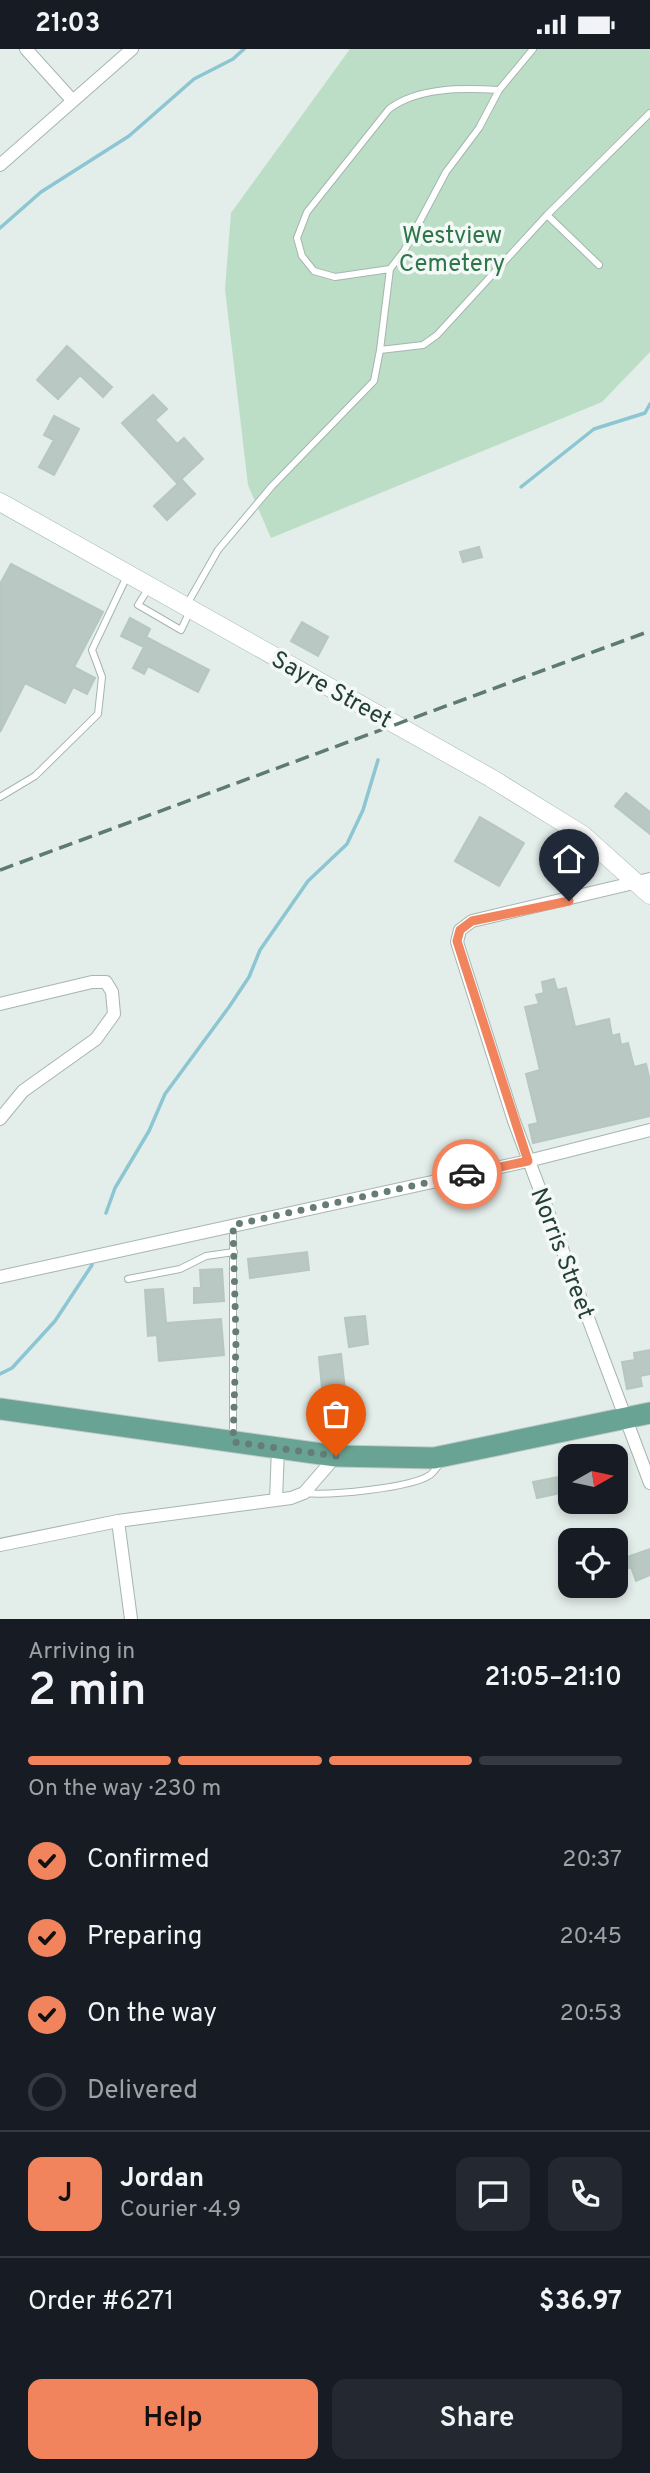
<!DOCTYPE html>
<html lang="en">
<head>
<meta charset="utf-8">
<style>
	:root { --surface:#171b24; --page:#242831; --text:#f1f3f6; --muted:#9ea1a6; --line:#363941; --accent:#f2845d }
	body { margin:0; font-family:Overpass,sans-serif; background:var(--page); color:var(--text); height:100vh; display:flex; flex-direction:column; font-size:26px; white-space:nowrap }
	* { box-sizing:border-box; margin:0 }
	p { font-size:23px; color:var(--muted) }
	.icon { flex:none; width:38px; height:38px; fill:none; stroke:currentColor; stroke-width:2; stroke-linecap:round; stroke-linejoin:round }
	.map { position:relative; height:1570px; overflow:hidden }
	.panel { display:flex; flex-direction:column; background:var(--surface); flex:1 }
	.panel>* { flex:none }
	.needle { width:46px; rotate:81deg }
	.fabs { position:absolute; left:558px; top:1395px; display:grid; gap:14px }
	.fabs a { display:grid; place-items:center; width:70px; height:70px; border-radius:14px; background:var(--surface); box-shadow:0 4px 10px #0003; font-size:35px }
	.pin { position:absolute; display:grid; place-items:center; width:60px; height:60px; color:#fff; margin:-72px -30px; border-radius:50% 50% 50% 0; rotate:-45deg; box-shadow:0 0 7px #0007 }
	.pin .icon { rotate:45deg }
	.courier { position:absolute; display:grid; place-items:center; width:70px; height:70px; margin:-35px; border:5px solid #f2845d; border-radius:50%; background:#fff; color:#222; box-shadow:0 2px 9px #0007 }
	.headline em { font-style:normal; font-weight:600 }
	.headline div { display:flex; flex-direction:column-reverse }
	.headline { display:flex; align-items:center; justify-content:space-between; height:119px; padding:0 28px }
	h1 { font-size:46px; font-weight:600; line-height:52px }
	.bar { display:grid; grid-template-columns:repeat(4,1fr); gap:10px 7px; align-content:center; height:84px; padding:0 28px }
	.bar i { height:9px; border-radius:5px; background:var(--line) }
	.bar .selected { background:var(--accent) }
	.bar p { grid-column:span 4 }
	.line { display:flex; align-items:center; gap:18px; padding:0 28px; border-top:2px solid var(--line) }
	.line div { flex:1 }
	.round { display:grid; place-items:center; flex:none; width:74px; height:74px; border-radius:14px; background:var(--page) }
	ol { padding:0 28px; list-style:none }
	li { display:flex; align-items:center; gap:21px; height:77px }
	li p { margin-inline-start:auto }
	li .icon { padding:7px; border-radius:50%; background:var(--accent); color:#111; stroke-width:4 }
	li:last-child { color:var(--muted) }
	li i { width:38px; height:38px; border:4px solid var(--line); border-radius:50% }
	.cta { display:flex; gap:14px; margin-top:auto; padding:14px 28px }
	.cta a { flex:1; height:80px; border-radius:14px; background:var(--accent); color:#111; font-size:28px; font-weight:600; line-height:80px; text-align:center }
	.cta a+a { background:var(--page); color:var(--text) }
	.status { display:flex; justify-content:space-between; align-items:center; height:49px; padding:0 35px; background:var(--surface); direction:ltr }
	.status svg { height:19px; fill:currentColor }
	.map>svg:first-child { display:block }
</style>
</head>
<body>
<div class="status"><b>21:03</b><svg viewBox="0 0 49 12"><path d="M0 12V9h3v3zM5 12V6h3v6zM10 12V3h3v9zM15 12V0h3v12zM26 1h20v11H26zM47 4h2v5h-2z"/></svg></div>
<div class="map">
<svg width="650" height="1570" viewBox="0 0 650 1570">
	<rect width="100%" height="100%" fill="#e3ede9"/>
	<path fill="#bcdec6" d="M350,0H650V303L602,353L271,489L248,436L225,240L231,164Z"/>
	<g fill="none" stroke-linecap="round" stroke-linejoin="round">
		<path stroke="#8cc6d2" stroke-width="3.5" d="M0,179L41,143L129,87L194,30L233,10L244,0
			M521,438L594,380L645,364L650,355
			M106,1164L115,1139L149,1082L165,1045L229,958L249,928L260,901L308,832L347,795L363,761L378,711
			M0,1325L12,1319L55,1272L92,1216"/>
	</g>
	<path fill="#b9c8c2" stroke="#b6c7c0" stroke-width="2" d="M67,297L112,338L103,348L80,326L58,350L37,331Z
		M153,346L167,360L155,371L177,395L184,389L203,410L177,434L122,374Z
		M54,367L79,380L54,426L39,418L54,391L44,386Z
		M182,431L195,445L167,471L154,457Z
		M479,498L482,508L463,513L460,503Z
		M11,515L103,563L74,618L95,629L87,645L73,638L65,654L25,634L0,683V535Z
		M130,569L150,580L146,588L209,621L198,643L148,617L144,625L133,619L144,598L121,587Z
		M302,573L328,588L318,607L291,592Z
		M626,744L650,763V785L615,757Z
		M480,768L524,794L499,837L455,812Z
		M554,930L557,941L566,939L575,978L609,970L612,987L619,985L621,996L628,994L634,1018L646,1015L650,1032V1067L533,1094L529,1076L538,1074L526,1025L540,1021L525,958L539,955L536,946L544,944L542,933Z
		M307,1203L309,1221L250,1229L248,1210Z
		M222,1220L224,1252L194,1254V1239H201L200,1221Z
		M163,1240L166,1274L221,1270L224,1306L159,1312L157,1286L148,1287L145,1241Z
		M365,1267L368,1295L349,1298L345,1269Z
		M650,1301V1325L640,1327L642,1337L627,1340L622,1313L635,1311L634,1304Z
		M341,1305L348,1368L325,1370L319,1308Z
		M559,1428L560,1431L570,1428V1442L537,1449L533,1433Z
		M650,1500V1526L636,1532L631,1518L616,1524V1512Z"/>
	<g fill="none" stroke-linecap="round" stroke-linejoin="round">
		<defs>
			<path id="lane" d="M547,166L599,216
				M390,220L335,228L314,222L302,207L297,189L307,163L389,60C418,38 463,39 499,41
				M380,301L390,220L404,202L446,123L479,79L499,41L533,0
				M148,540L138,556L181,581L190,562
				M186,557L218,501L272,437L374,332L380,301L423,296L437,286L547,166L650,64
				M0,748L35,727L98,665L102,628L92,601L127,527
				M233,1178V1387
				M128,1230L180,1220L206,1207L234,1203
				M304,1444C328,1447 411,1439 430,1426C434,1423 438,1417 441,1413"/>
			<path id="street" d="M26,0L72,51
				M0,116L132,0
				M650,830L472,872L460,881L457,893L514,1072L650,1434
				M0,955L92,933H106L112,943L114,965L96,990L23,1042L0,1070
				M0,1228L528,1112L650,1081
				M276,1451L278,1399
				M118,1472L131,1570
				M0,1496L118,1472L291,1449L304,1444L336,1407"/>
			<path id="secondary" d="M0,453L491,729L583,786L650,846"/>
			<path id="primary" d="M0,1360L336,1407L434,1409L650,1364"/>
		</defs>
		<use href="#lane" stroke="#a6b5b0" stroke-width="8"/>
		<use href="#street" stroke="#a6b5b0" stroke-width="14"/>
		<use href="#secondary" stroke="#a2b9b1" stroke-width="19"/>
		<use href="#primary" stroke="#c1c9c7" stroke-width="23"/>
		<use href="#lane" stroke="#fff" stroke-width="6"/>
		<use href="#street" stroke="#fff" stroke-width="12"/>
		<use href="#secondary" stroke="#fff" stroke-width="18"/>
		<use href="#primary" stroke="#68a394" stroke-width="21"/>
		<path stroke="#5d7a73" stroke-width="3.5" stroke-dasharray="14 7" stroke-linecap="butt" d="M0,821L650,582"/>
	</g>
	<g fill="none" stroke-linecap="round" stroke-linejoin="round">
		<path stroke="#667c76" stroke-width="7" stroke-dasharray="0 12.6" d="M336,1407L233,1393L236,1292L233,1176L467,1125"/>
		<path stroke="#f2845d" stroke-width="9" d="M467,1125L528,1112L457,892L460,881L472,872L569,852"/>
	</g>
	<g text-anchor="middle" stroke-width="7" stroke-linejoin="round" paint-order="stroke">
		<g font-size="24" fill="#2d764a" stroke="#f4f9f7">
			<text x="452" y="194">Westview<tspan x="452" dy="28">Cemetery</tspan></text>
		</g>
		<g font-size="24" fill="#233f38" stroke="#f4f9f7">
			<text transform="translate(332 640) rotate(29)" y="8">Sayre Street</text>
			<text transform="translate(563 1204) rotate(69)" y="8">Norris Street</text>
		</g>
	</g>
</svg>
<div class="fabs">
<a><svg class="needle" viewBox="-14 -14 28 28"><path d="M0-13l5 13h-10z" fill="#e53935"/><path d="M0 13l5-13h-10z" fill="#9ea1a6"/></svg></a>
<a><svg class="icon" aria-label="locate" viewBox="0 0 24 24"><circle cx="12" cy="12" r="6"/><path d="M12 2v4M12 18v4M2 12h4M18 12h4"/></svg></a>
</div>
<div class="pin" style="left:336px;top:1407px;background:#ea580c"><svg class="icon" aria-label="bag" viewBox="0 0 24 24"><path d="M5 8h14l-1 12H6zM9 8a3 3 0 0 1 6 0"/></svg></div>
<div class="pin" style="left:569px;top:852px;background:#1f2937"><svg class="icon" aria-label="home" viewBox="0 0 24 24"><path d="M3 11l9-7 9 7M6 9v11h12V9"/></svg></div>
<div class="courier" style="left:467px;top:1125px"><svg class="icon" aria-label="car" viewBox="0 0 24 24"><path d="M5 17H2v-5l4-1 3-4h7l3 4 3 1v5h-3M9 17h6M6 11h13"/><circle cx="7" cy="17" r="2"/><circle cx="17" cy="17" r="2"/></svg></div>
</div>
<section class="panel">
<div class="headline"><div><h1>2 min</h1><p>Arriving in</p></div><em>21:05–21:10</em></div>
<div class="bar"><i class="selected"></i><i class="selected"></i><i class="selected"></i><i></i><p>On the way · 230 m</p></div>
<ol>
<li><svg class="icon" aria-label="check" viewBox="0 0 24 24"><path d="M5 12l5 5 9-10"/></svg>Confirmed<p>20:37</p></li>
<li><svg class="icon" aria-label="check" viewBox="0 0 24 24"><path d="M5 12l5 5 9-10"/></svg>Preparing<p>20:45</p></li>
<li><svg class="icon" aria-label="check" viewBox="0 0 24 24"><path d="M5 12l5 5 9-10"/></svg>On the way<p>20:53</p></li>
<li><i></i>Delivered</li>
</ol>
<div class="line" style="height:126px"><b class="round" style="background:var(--accent);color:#111">J</b><div><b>Jordan</b><p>Courier · 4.9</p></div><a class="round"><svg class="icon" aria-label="chat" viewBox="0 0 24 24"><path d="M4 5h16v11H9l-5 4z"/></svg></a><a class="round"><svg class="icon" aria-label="phone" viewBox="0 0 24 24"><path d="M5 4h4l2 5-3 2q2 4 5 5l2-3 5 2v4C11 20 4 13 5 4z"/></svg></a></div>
<div class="line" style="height:91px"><div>Order #6271</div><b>$36.97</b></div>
<div class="cta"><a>Help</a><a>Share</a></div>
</section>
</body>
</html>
